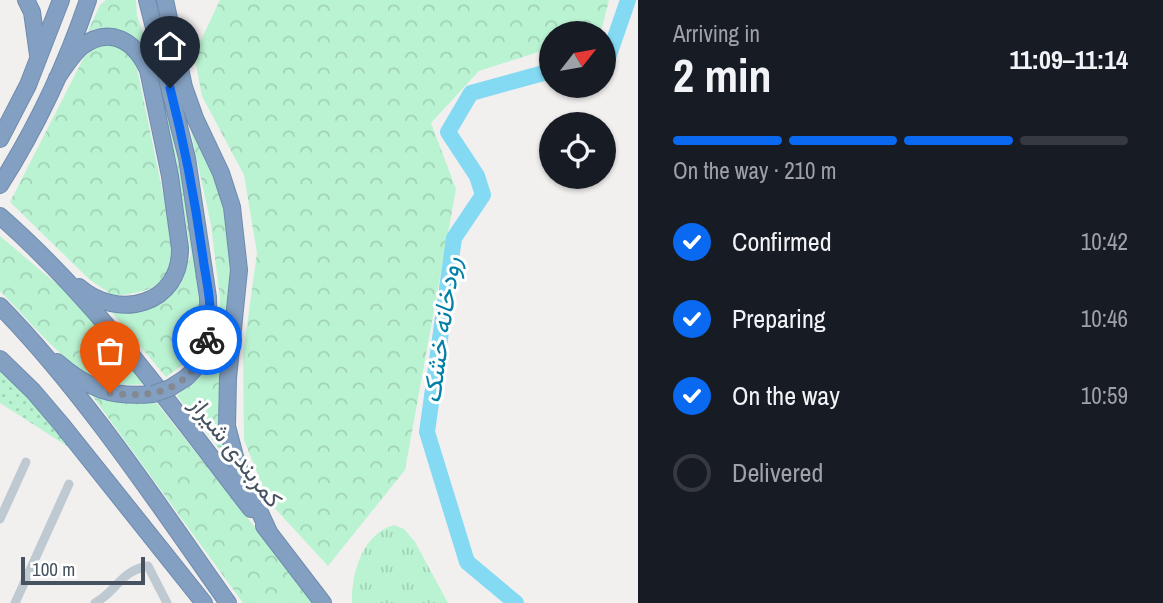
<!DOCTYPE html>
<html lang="en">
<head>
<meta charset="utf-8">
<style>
	:root { --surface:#171b24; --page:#242831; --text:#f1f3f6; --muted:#9ea1a6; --line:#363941; --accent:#0a69f1 }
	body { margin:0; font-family:"Archivo Narrow",Vazirmatn,sans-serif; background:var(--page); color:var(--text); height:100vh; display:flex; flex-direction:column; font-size:26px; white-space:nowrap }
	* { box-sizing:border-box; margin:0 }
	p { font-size:23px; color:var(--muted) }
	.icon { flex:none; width:38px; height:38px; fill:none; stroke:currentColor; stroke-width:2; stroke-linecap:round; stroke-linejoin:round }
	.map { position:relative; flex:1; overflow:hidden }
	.side { display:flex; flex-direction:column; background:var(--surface); width:525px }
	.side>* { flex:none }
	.needle { width:46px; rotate:59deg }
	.buttons { position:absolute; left:539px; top:21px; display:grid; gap:14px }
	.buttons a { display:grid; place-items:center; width:77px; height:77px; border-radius:50%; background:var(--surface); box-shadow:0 2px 5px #0004; font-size:35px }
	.scale { position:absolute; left:21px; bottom:18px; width:124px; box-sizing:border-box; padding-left:7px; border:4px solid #46525f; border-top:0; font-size:19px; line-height:24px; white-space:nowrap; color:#46525f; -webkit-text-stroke:5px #fff; paint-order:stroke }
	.pin { position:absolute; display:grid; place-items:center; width:60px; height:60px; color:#fff; margin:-72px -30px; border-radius:50% 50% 50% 0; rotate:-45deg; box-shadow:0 0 7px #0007 }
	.pin .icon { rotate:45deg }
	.courier { position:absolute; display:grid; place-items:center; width:70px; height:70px; margin:-35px; border:5px solid #0a69f1; border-radius:50%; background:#fff; color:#222; box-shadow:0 2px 9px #0007 }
	.head em { font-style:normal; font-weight:800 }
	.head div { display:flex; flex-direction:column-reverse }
	.head { display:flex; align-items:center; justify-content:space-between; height:119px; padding:0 35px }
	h1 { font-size:46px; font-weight:800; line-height:52px }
	.bar { display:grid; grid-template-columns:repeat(4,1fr); gap:10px 7px; align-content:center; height:84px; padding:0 35px }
	.bar i { height:9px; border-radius:5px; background:var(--line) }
	.bar .on { background:var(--accent) }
	.bar p { grid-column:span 4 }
	ol { padding:0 35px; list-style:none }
	li { display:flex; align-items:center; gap:21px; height:77px }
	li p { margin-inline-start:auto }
	li .icon { padding:7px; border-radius:50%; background:var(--accent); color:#fff; stroke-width:4 }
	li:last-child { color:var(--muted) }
	li i { width:38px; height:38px; border:4px solid var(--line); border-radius:50% }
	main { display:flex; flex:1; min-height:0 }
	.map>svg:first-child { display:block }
</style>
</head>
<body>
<main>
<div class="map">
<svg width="638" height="603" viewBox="0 0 638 603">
	<defs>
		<pattern id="grass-dots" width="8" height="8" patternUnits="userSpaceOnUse" patternTransform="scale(1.75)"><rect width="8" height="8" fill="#baf3d2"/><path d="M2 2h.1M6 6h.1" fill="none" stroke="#a1d2b7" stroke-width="1.8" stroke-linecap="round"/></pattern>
		<pattern id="forest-crowns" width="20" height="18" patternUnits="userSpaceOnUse" patternTransform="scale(1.75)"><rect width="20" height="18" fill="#baf3d2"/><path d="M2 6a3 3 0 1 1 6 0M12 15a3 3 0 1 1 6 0" fill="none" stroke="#a1d2b7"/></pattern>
		<pattern id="park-tufts" width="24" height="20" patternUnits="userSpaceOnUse" patternTransform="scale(1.75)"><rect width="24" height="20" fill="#baf3d2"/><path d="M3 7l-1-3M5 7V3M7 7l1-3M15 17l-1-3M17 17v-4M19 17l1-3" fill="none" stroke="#a1d2b7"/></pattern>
	</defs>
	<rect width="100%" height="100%" fill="#f2efef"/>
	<path fill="url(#grass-dots)" d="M0,369L39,408L70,448L0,403Z"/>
	<path fill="url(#forest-crowns)" d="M106,0H136L137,16L158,74L196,240L203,337L197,354L166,377L110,310L153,306L181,284L191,255L183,205L146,50C128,30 116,23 88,31L100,5Z
		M220,0H609L601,32L551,33V48L479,71L431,123L456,189L405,470L328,566L269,502L244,440L243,354L257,253L244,175L202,96L194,55Z
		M102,43L122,47L135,59L173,242C169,286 156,291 114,296L90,280L10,202L84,57Z
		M187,114C201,147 221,183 227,219C240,298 231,381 229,461L177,396L201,371L219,341L220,299L211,225Z
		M0,236L71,296L146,384C132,385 117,386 103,381C66,368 28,319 0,291Z
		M91,394L117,402L155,401L315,603H243Z"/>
	<path fill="url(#park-tufts)" d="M394,525L404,529L415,542L448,603H352C351,574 362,534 394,525Z"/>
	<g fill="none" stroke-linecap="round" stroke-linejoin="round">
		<path stroke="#84d9f3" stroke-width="16" d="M604,57L609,55L628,0
			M516,603L467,562L427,432L454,238L483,195L477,176L448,132L471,93L551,71"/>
		<defs>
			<path id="highway" d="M26,0L32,12L38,55
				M147,0L187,158L208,297L209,335L198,365L187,377
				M165,0L184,87L195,118L221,173L232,207L239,270L228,378L227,426L237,464L270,534
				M57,78C64,68 71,56 81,47C110,25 135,41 148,70L170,176L180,248C181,305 118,321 79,287
				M0,139L28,85L61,0
				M0,185C36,128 66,65 88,0
				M0,216C97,301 172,407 251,509
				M0,306C84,392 158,504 228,603
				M0,359L33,391L62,425L204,603
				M57,362C88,389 112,398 153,394
				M264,526L323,603"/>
		</defs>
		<use href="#highway" stroke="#6e8bae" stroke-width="18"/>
		<path stroke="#bfc9d2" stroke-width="9" d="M0,519L26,462
			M15,603L69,484
			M95,603C117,591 120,571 148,566L167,603"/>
		<use href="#highway" stroke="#83a0c2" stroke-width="16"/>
		<defs>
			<path id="highway-bridge" d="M153,394L170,388L187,377"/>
		</defs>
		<use href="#highway-bridge" stroke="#6e8bae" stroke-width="18" stroke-linecap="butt"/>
		<use href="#highway-bridge" stroke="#83a0c2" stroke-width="16"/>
	</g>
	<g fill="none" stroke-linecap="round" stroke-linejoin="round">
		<path stroke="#828991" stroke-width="7" stroke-dasharray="0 12.6" d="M110,393C157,399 193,389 207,340"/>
		<path stroke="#0a69f1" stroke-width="9" d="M170,88C185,146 196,205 204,265C208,288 214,317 207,340"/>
	</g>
	<g text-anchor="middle" stroke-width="6" stroke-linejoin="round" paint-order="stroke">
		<g font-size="24" fill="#46525f" stroke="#fff">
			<text transform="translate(236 452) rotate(52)" y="8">کمربندی شیراز</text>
		</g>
		<g font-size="26" font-style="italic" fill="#0280a6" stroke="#fff">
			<text transform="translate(441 330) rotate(-82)" y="9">رودخانه خشک</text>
		</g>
	</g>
</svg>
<div class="buttons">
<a><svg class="needle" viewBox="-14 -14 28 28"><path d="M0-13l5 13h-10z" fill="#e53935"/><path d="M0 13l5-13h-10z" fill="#9ea1a6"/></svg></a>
<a><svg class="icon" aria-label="locate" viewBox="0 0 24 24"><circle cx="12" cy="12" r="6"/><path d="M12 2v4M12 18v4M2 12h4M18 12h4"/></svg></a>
</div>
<div class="scale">100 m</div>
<div class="pin" style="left:110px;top:393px;background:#ea580c"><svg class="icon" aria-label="bag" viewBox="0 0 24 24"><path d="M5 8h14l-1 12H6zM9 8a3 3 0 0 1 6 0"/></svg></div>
<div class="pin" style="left:170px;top:88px;background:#1f2937"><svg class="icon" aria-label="home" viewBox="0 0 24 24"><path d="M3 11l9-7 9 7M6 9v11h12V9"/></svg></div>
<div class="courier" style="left:207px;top:340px"><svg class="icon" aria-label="bike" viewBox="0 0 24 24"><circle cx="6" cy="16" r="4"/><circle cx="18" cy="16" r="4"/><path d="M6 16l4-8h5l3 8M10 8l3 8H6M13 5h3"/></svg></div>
</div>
<section class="side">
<div class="head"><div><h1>2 min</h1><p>Arriving in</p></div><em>11:09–11:14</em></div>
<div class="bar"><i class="on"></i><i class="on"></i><i class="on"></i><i></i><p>On the way · 210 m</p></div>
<ol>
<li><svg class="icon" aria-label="check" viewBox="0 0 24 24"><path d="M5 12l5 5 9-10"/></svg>Confirmed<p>10:42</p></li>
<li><svg class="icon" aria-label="check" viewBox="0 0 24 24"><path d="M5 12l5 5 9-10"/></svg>Preparing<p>10:46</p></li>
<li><svg class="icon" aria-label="check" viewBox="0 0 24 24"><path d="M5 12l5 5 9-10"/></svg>On the way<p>10:59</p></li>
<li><i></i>Delivered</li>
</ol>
</section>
</main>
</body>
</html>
